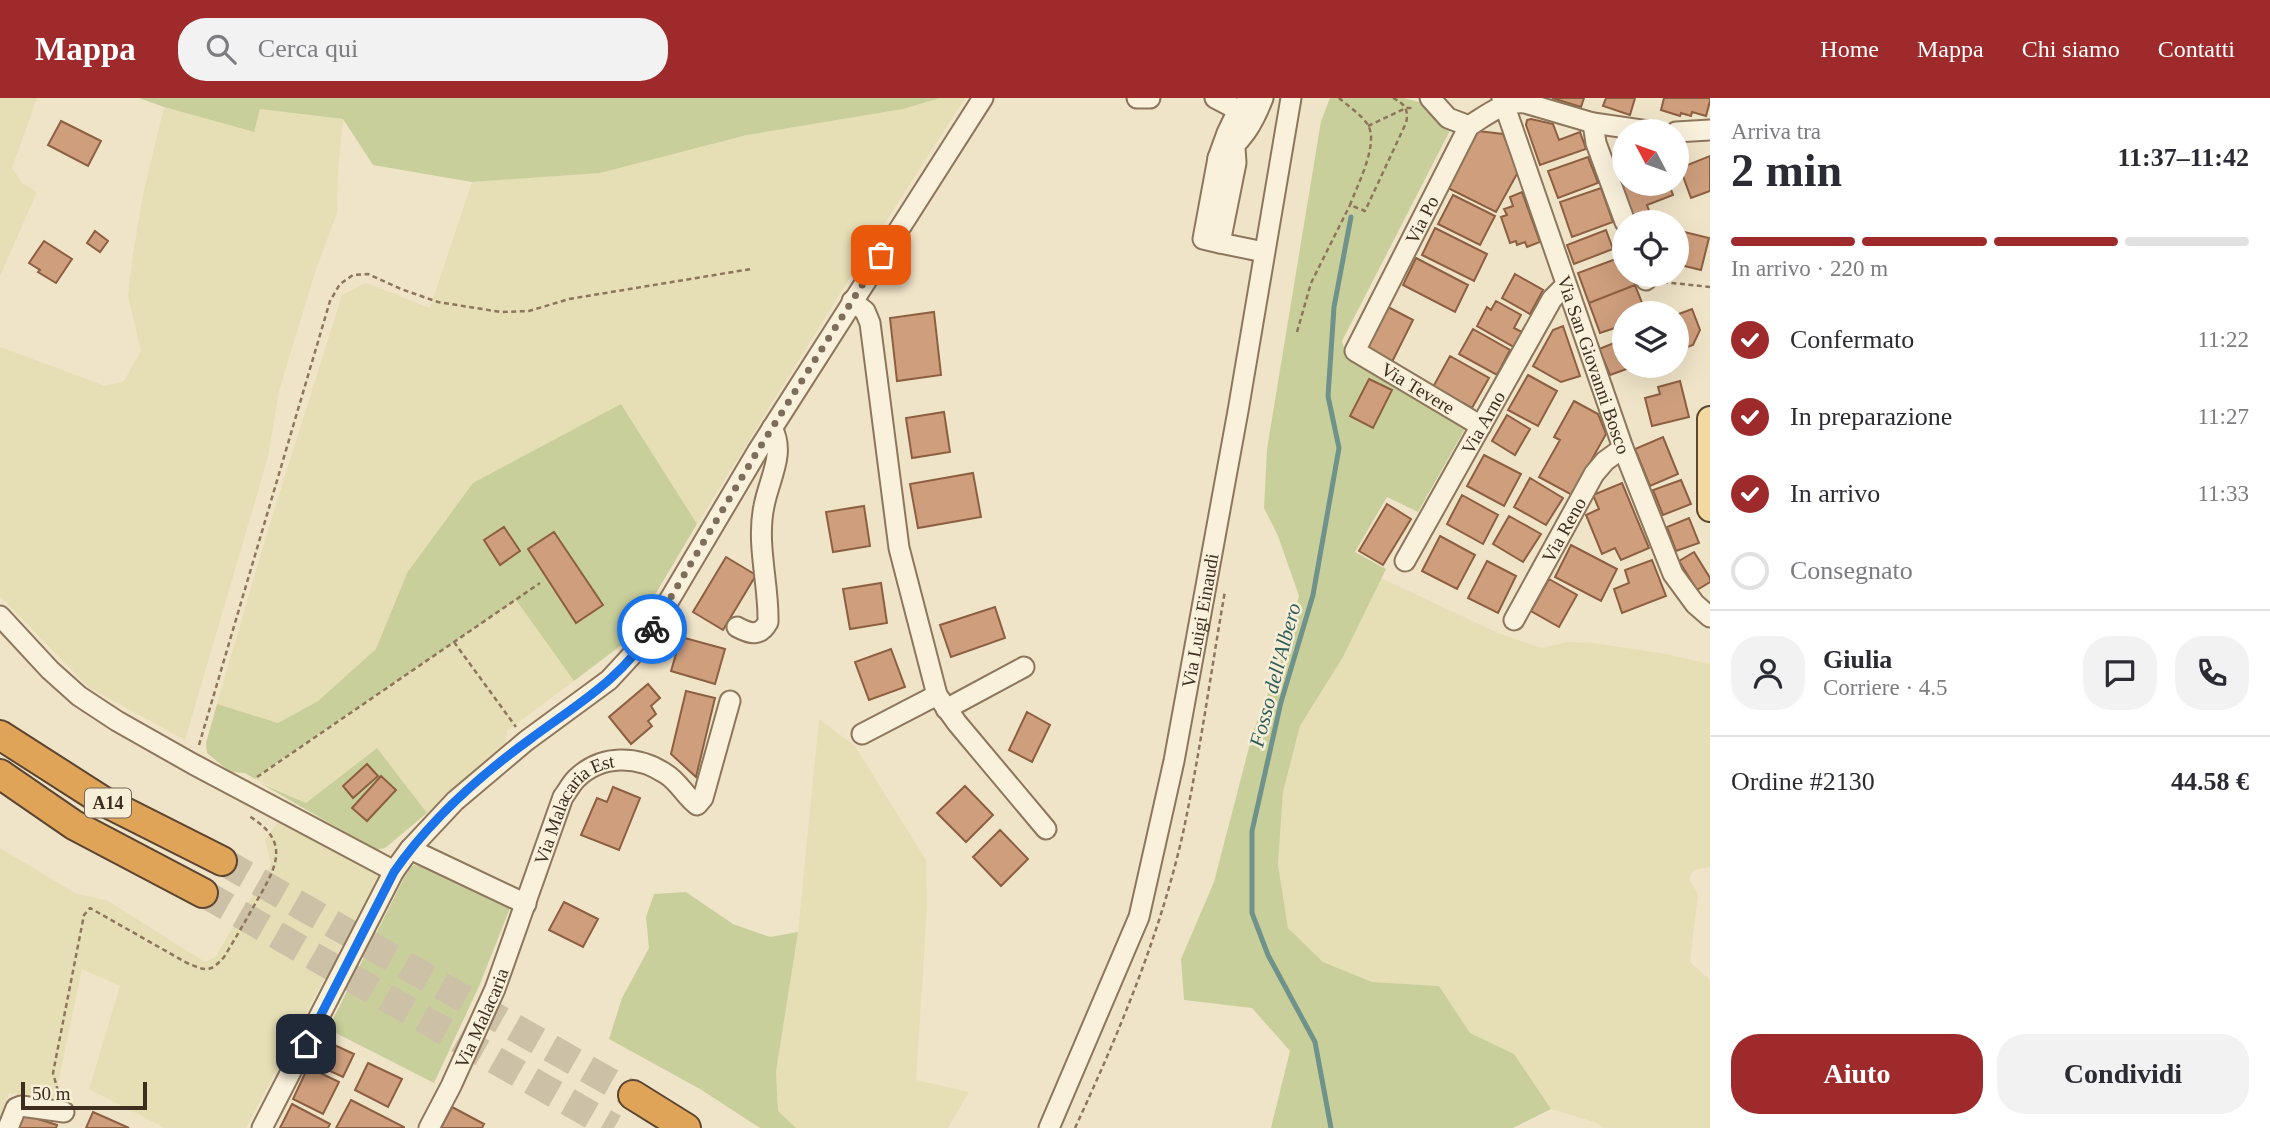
<!DOCTYPE html>
<html lang="it">
<head>
<meta charset="utf-8">
<style>
	:root { --surface:#fff; --page:#f2f2f3; --text:#2b2b33; --muted:#7c7c81; --line:#e1e1e2; --accent:#9e2a2b }
	body { margin:0; font-family:Georgia,serif; background:var(--page); color:var(--text); height:100vh; display:flex; flex-direction:column; font-size:26px; white-space:nowrap }
	* { box-sizing:border-box; margin:0 }
	p { font-size:23px; color:var(--muted) }
	.icon { flex:none; width:38px; height:38px; fill:none; stroke:currentColor; stroke-width:2; stroke-linecap:round; stroke-linejoin:round }
	.map { position:relative; flex:1; overflow:hidden }
	.sheet { display:flex; flex-direction:column; background:var(--surface); width:560px }
	.sheet>* { flex:none }
	.needle { width:46px; rotate:311deg }
	.fabs { position:absolute; left:1612px; top:21px; display:grid; gap:14px }
	.fabs a { display:grid; place-items:center; width:77px; height:77px; border-radius:50%; background:var(--surface); box-shadow:0 7px 28px #0002; font-size:35px }
	.scale { position:absolute; left:21px; bottom:18px; width:126px; box-sizing:border-box; padding-left:7px; border:4px solid #3d2e20; border-top:0; font-size:19px; line-height:24px; white-space:nowrap; color:#3d2e20; -webkit-text-stroke:5px #f7eed8; paint-order:stroke }
	.pin { position:absolute; display:grid; place-items:center; width:60px; height:60px; color:#fff; margin:-30px; border-radius:14px; box-shadow:0 4px 10px #0006 }
	.courier { position:absolute; display:grid; place-items:center; width:70px; height:70px; margin:-35px; border:5px solid #1a73e8; border-radius:50%; background:#fff; color:#222; box-shadow:0 2px 9px #0007 }
	.overview em { font-style:normal; font-weight:700 }
	.overview div { display:flex; flex-direction:column-reverse }
	.overview { display:flex; align-items:center; justify-content:space-between; height:119px; padding:0 21px }
	h1 { font-size:46px; font-weight:700; line-height:52px }
	.bar { display:grid; grid-template-columns:repeat(4,1fr); gap:10px 7px; align-content:center; height:84px; padding:0 21px }
	.bar i { height:9px; border-radius:5px; background:var(--line) }
	.bar .active { background:var(--accent) }
	.bar p { grid-column:span 4 }
	.line { display:flex; align-items:center; gap:18px; padding:0 21px; border-top:2px solid var(--line) }
	.line div { flex:1 }
	.round { display:grid; place-items:center; flex:none; width:74px; height:74px; border-radius:28px; background:var(--page) }
	ol { padding:0 21px; list-style:none }
	li { display:flex; align-items:center; gap:21px; height:77px }
	li p { margin-inline-start:auto }
	li .icon { padding:7px; border-radius:50%; background:var(--accent); color:#fff; stroke-width:4 }
	li:last-child { color:var(--muted) }
	li i { width:38px; height:38px; border:4px solid var(--line); border-radius:50% }
	.cta { display:flex; gap:14px; margin-top:auto; padding:14px 21px }
	.cta a { flex:1; height:80px; border-radius:28px; background:var(--accent); color:#fff; font-size:28px; font-weight:700; line-height:80px; text-align:center }
	.cta a+a { background:var(--page); color:var(--text) }
	header { display:flex; align-items:center; gap:42px; box-sizing:border-box; height:98px; padding:0 35px; background:var(--accent); color:#fff }
	header strong { font-size:33px }
	nav { display:flex; gap:38px; margin-inline-start:auto; font-size:24px }
	.search { width:490px; height:63px; background:var(--page); display:flex; align-items:center; gap:18px; box-sizing:border-box; padding:0 24px; border-radius:28px; color:var(--muted); font-size:26px }
	main { display:flex; flex:1; min-height:0 }
	.map>svg:first-child { display:block }
</style>
</head>
<body>
<header>
<strong>Mappa</strong>
<div class="search"><svg class="icon" aria-label="search" viewBox="0 0 24 24"><circle cx="10" cy="10" r="6"/><path d="M15 15l6 6"/></svg>Cerca qui</div>
<nav><a>Home</a><a>Mappa</a><a>Chi siamo</a><a>Contatti</a></nav>
</header>
<main>
<div class="map">
<svg width="1710" height="1030" viewBox="0 0 1710 1030">
	<rect width="100%" height="100%" fill="#f0e4c8"/>
	<path fill="#e6deb5" d="M0,0H37L12,70L22,85L37,94L0,178Z
		M940,0H965L856,170L697,426L621,306L407,475L376,551L318,603L278,625L217,606L267,435L342,197L366,185L430,210L472,84L600,75L747,37L903,11Z
		M164,9L253,34L260,11L343,21L338,73L337,115L315,174L279,293L268,359L185,642L88,589L0,498V249L105,288L124,283L141,253L128,198L133,156L143,97Z
		M1381,480L1498,535L1542,550L1566,544L1594,545L1666,556L1710,566V769L1694,772L1689,781L1698,796L1690,864L1710,882V1030H1605L1594,1024L1551,1011L1514,956L1470,935L1439,888L1372,884L1323,864L1288,830L1278,767L1283,694L1300,628L1343,559Z
		M516,502L574,583L507,633L506,645L427,715L377,650L306,705L255,681L264,673Z
		M819,621L855,648L926,762L927,811L916,982L969,994L948,1030H796L778,1014L776,974L798,834Z
		M280,722L378,778L246,1030H165L89,991L120,888L82,871L54,1004L9,995L0,1024V750L75,795L108,803L205,864L215,859L271,767L265,741Z"/>
	<path fill="#c9cf9b" fill-rule="evenodd" d="M139,0H940L903,11L747,37L600,75L472,84L373,67L343,21L260,11L254,34L164,9Z
		M1330,0H1404L1459,15L1342,243L1346,257L1466,329L1418,414L1387,399L1355,454L1386,471L1343,559L1300,628L1283,694L1278,767L1288,830L1323,864L1372,884L1439,888L1470,935L1514,956L1551,1011L1513,1030H1271L1290,953L1252,910L1184,902L1181,861L1214,784L1253,634L1280,565L1299,498L1278,438L1264,410L1267,351L1321,23Z
		M621,306L697,426L628,542L574,583L516,502L264,673L255,681L245,675L230,674L207,655L206,645L217,606L278,625L318,603L376,551L407,475L473,385ZM504,429L520,453L500,466L484,443ZM554,434L602,507L576,524L528,452Z
		M377,650L427,715L385,750L376,752L260,685L306,705Z
		M414,767L420,768L494,800L510,810L480,886L434,985L328,931L408,772Z
		M686,794L733,826L770,839L798,834L776,974L778,1013L796,1030H760L700,991L609,941L622,900L649,850L646,819L654,796Z"/>
	<g fill="none" stroke-linecap="round" stroke-linejoin="round">
		<path stroke="#6f938a" stroke-width="5" d="M1331,1030L1315,944L1268,857L1252,815V733L1281,604L1313,497L1339,350L1328,298L1334,209L1351,119"/>
	</g>
	<path fill="#cf9f7d" stroke="#8d5f41" stroke-width="2" d="M1552,0H1584L1581,9Z
		M1606,0H1635L1630,17L1603,8Z
		M1664,0H1710V3L1706,18L1692,14L1691,18L1681,15L1680,18L1661,12Z
		M1531,21L1553,26L1559,42L1580,34L1586,51L1540,67L1526,27L1527,22Z
		M61,23L101,43L88,68L48,47Z
		M1478,33L1503,36L1518,74L1496,114L1448,90Z
		M1624,53V86H1669L1673,97L1647,107L1653,124H1629L1606,59Z
		M1710,58V93L1691,100L1680,70Z
		M1588,59L1598,85L1558,100L1548,73Z
		M1601,90L1613,124L1572,139L1560,104Z
		M1522,94L1540,144L1527,149L1525,144L1517,147L1516,143L1510,145L1501,119L1507,117L1504,111L1513,108L1510,99Z
		M1453,97L1495,118L1480,147L1438,126Z
		M1435,130L1487,156L1474,183L1422,157Z
		M1606,132L1613,151L1574,166L1567,147Z
		M1676,132L1709,140L1701,172L1676,166Z
		M95,133L108,143L100,154L87,145Z
		M44,143L72,161L56,185L38,174L40,172L29,165Z
		M1624,158V177H1632L1635,187L1589,205L1578,175Z
		M1416,160L1468,187L1455,214L1403,187Z
		M1515,176L1543,192L1530,216L1502,200Z
		M1635,187L1646,215H1624V227L1600,235L1589,205Z
		M1496,203L1521,217L1514,230L1522,234L1514,249L1477,228L1487,209L1491,212Z
		M1388,209L1413,222L1391,266L1366,254Z
		M1692,211L1700,232L1693,247L1676,253V217Z
		M934,214L941,277L897,283L890,220Z
		M1563,228L1580,278L1561,284L1533,268L1553,232Z
		M1473,231L1510,252L1497,277L1459,256Z
		M1624,241V268H1635L1610,277L1599,251Z
		M1450,258L1489,280L1472,310L1433,289Z
		M1528,277L1557,293L1538,328L1508,312Z
		M1369,281L1392,292L1373,330L1350,318Z
		M1680,283L1689,319L1652,328L1645,300L1660,296L1658,289Z
		M1574,303L1598,316L1606,336L1572,397L1539,379L1560,342L1554,339Z
		M944,314L950,354L912,360L906,320Z
		M1507,317L1530,331L1515,357L1492,343Z
		M1663,339L1678,376L1650,388L1635,351Z
		M1484,357L1521,376L1504,408L1467,388Z
		M973,375L981,419L918,430L910,386Z
		M1530,380L1563,400L1546,427L1514,409Z
		M1681,382L1691,406L1663,417L1653,392Z
		M1622,385L1649,450L1621,462L1615,450L1602,456L1586,417L1599,411L1593,397Z
		M1462,397L1498,417L1483,446L1447,426Z
		M1387,406L1411,421L1383,467L1359,453Z
		M864,408L870,448L833,454L826,414Z
		M1509,418L1541,436L1523,464L1493,446Z
		M1689,420L1699,445L1676,453L1667,429Z
		M504,429L520,453L500,467L484,442Z
		M554,434L603,507L576,525L528,451Z
		M1440,438L1475,457L1457,491L1422,473Z
		M1571,447L1617,471L1601,503L1555,479Z
		M1694,454L1710,480V484L1697,492L1679,463Z
		M726,459L756,477L723,532L693,514Z
		M1652,462L1666,498L1622,515L1614,491L1629,485L1625,472Z
		M1487,463L1516,478L1498,515L1468,500Z
		M1549,481L1577,497L1559,529L1531,513Z
		M881,485L887,525L850,531L843,491Z
		M995,509L1005,540L951,559L940,527Z
		M681,539L725,551L715,586L671,573Z
		M891,551L905,589L869,602L855,564Z
		M648,586L660,600L651,608L656,616L648,623L652,628L631,646L609,619Z
		M686,593L715,600L696,679L671,656Z
		M1027,614L1050,627L1032,664L1009,652Z
		M367,666L378,678L353,700L343,688Z
		M381,678L396,692L367,723L352,710Z
		M965,688L993,717L966,744L937,715Z
		M613,689L640,700L619,752L581,737L597,700L607,704Z
		M1000,732L1028,761L1001,788L973,759Z
		M564,804L598,821L583,849L549,832Z
		M330,945L354,956L343,979L319,968Z
		M368,965L402,981L388,1009L355,992Z
		M308,969L339,984L323,1016L293,1001Z
		M351,1002L404,1029V1030H336Z
		M292,1006L330,1026L328,1030H280Z
		M452,1009L484,1026L482,1030H441Z
		M93,1014L129,1030H86Z
		M22,1016L57,1027L56,1030H18Z"/>
	<g fill="none" stroke-linecap="round" stroke-linejoin="round">
		<path stroke="#ccc0a6" stroke-width="28" stroke-dasharray="28 14" stroke-linecap="butt" d="M222,763L633,997
			M203,795L614,1030"/>
		<defs>
			<g id="minor">
				<path d="M1137,0H1150"/>
				<path d="M1215,0L1238,12"/>
				<path d="M1430,0L1448,20L1469,28"/>
				<path id="s1" d="M1502,0L1623,350L1673,476L1695,506L1710,519"/>
				<path d="M1593,25L1596,45L1625,124"/>
				<path d="M1676,34L1710,32"/>
				<path d="M1235,49L1236,65L1220,145L1203,141L1218,60C1242,45 1253,26 1263,0"/>
				<path d="M1218,60L1227,35L1238,12L1253,0"/>
				<path d="M1220,145L1264,154"/>
				<path d="M1644,177L1646,182"/>
				<path d="M852,203L865,213L870,225L899,450L937,597L957,625L1046,731"/>
				<path id="s2" d="M1481,328L1355,253L1469,28C1487,17 1503,3 1525,5L1593,25L1648,33"/>
				<path id="s3" d="M1405,463L1552,201L1566,187"/>
				<path d="M0,518L50,572L79,598L117,623L193,666L394,773"/>
				<path id="s4" d="M1514,522L1594,376L1605,363L1623,350"/>
				<path d="M737,529C750,536 760,539 768,524C769,486 756,446 764,408C769,381 786,355 772,330"/>
				<path d="M946,611L1024,569"/>
				<path d="M862,636L937,597"/>
				<path d="M410,751L526,806"/>
				<path d="M8,1030L16,1010L21,1008L64,1014"/>
				<path d="M262,1030L394,773L410,751L455,703L526,643L609,582L645,543L757,354L983,0"/>
				<path id="s5" d="M429,1030L451,988L495,891L563,699C567,694 571,686 576,681C601,656 638,657 666,676C679,684 685,698 697,707L703,700L730,603"/>
				<path id="s6" d="M1049,1030L1139,819L1174,663L1238,313L1291,0"/>
			</g>
			<path id="major" d="M1710,321V411"/>
			<path id="highway" d="M0,637L103,703L222,763
				M0,676L74,727L203,795
				M633,997L686,1030"/>
		</defs>
		<use href="#minor" stroke="#8d765c" stroke-width="23"/>
		<use href="#major" stroke="#5b4430" stroke-width="28"/>
		<use href="#highway" stroke="#5b4430" stroke-width="32"/>
		<path stroke="#8d765c" stroke-width="2.5" stroke-dasharray="5 3.5" stroke-linecap="butt" d="M1339,0C1348,8 1362,17 1368,27C1379,46 1357,88 1350,107L1365,113L1406,25C1409,12 1405,6 1393,0
			M1368,28L1406,10H1414
			M1663,184L1710,189
			M1297,234L1311,185L1350,107
			M454,544L516,629
			M199,647L330,203L340,186L353,177L368,176L401,191L438,204L501,214L529,213L569,201L751,171
			M257,679L540,485
			M58,993L53,975L84,817L90,810L187,865C206,873 210,875 224,859C235,841 245,824 255,806C275,771 293,745 249,718
			M1075,1030C1119,935 1160,837 1183,735C1200,655 1211,573 1225,493"/>
		<use href="#minor" stroke="#faf1dc" stroke-width="19"/>
		<use href="#major" stroke="#f3d9a0" stroke-width="24"/>
		<use href="#highway" stroke="#e0a458" stroke-width="28"/>
	</g>
	<g fill="none" stroke-linecap="round" stroke-linejoin="round">
		<path stroke="#7c6e5b" stroke-width="7" stroke-dasharray="0 12.6" d="M652,531L757,354L881,157"/>
		<path stroke="#1a73e8" stroke-width="9" d="M306,946L394,774C430,722 478,679 529,642C573,609 624,580 652,531"/>
	</g>
	<g text-anchor="middle" stroke-width="5" stroke-linejoin="round" paint-order="stroke">
		<rect fill="#f7eed8" stroke="#756857" stroke-width="2" x="85" y="690.5" width="46" height="29" rx="5"/>
		<g font-size="18" font-weight="bold" fill="#3d2e20">
			<text x="108" y="711">A14</text>
		</g>
		<g font-size="19" fill="#3d2e20" stroke="#f7eed8">
			<text dy="7" stroke="none"><textPath href="#s2" startOffset="294">Via Po</textPath></text>
			<text dy="7" stroke="none"><textPath href="#s1" startOffset="282">Via San Giovanni Bosco</textPath></text>
			<text transform="translate(1418 290) rotate(31)" y="7">Via Tevere</text>
			<text dy="7" stroke="none"><textPath href="#s3" startOffset="159">Via Arno</textPath></text>
			<text dy="7" stroke="none"><textPath href="#s4" startOffset="103">Via Reno</textPath></text>
			<text dy="7" stroke="none"><textPath href="#s6" startOffset="532">Via Luigi Einaudi</textPath></text>
			<text dy="7" stroke="none"><textPath href="#s5" startOffset="355">Via Malacaria Est</textPath></text>
			<text dy="7" stroke="none"><textPath href="#s5" startOffset="122">Via Malacaria</textPath></text>
		</g>
		<g font-size="21" font-style="italic" fill="#2f5d5a" stroke="#f7eed8">
			<text transform="translate(1275 577) rotate(-75)" y="7">Fosso dell'Albero</text>
		</g>
	</g>
</svg>
<div class="fabs">
<a><svg class="needle" viewBox="-14 -14 28 28"><path d="M0-13l5 13h-10z" fill="#e53935"/><path d="M0 13l5-13h-10z" fill="#7c7c81"/></svg></a>
<a><svg class="icon" aria-label="locate" viewBox="0 0 24 24"><circle cx="12" cy="12" r="6"/><path d="M12 2v4M12 18v4M2 12h4M18 12h4"/></svg></a>
<a><svg class="icon" aria-label="layers" viewBox="0 0 24 24"><path d="M12 4l9 5-9 5-9-5zM3 14l9 5 9-5"/></svg></a>
</div>
<div class="scale">50 m</div>
<div class="pin" style="left:881px;top:157px;background:#ea580c"><svg class="icon" aria-label="bag" viewBox="0 0 24 24"><path d="M5 8h14l-1 12H6zM9 8a3 3 0 0 1 6 0"/></svg></div>
<div class="pin" style="left:306px;top:946px;background:#1f2937"><svg class="icon" aria-label="home" viewBox="0 0 24 24"><path d="M3 11l9-7 9 7M6 9v11h12V9"/></svg></div>
<div class="courier" style="left:652px;top:531px"><svg class="icon" aria-label="bike" viewBox="0 0 24 24"><circle cx="6" cy="16" r="4"/><circle cx="18" cy="16" r="4"/><path d="M6 16l4-8h5l3 8M10 8l3 8H6M13 5h3"/></svg></div>
</div>
<section class="sheet">
<div class="overview"><div><h1>2 min</h1><p>Arriva tra</p></div><em>11:37–11:42</em></div>
<div class="bar"><i class="active"></i><i class="active"></i><i class="active"></i><i></i><p>In arrivo · 220 m</p></div>
<ol>
<li><svg class="icon" aria-label="check" viewBox="0 0 24 24"><path d="M5 12l5 5 9-10"/></svg>Confermato<p>11:22</p></li>
<li><svg class="icon" aria-label="check" viewBox="0 0 24 24"><path d="M5 12l5 5 9-10"/></svg>In preparazione<p>11:27</p></li>
<li><svg class="icon" aria-label="check" viewBox="0 0 24 24"><path d="M5 12l5 5 9-10"/></svg>In arrivo<p>11:33</p></li>
<li><i></i>Consegnato</li>
</ol>
<div class="line" style="height:126px"><a class="round"><svg class="icon" aria-label="person" viewBox="0 0 24 24"><circle cx="12" cy="8" r="4"/><path d="M4 21q1-7 8-7t8 7"/></svg></a><div><b>Giulia</b><p>Corriere · 4.5</p></div><a class="round"><svg class="icon" aria-label="chat" viewBox="0 0 24 24"><path d="M4 5h16v11H9l-5 4z"/></svg></a><a class="round"><svg class="icon" aria-label="phone" viewBox="0 0 24 24"><path d="M5 4h4l2 5-3 2q2 4 5 5l2-3 5 2v4C11 20 4 13 5 4z"/></svg></a></div>
<div class="line" style="height:91px"><div>Ordine #2130</div><b>44.58 €</b></div>
<div class="cta"><a>Aiuto</a><a>Condividi</a></div>
</section>
</main>
</body>
</html>
